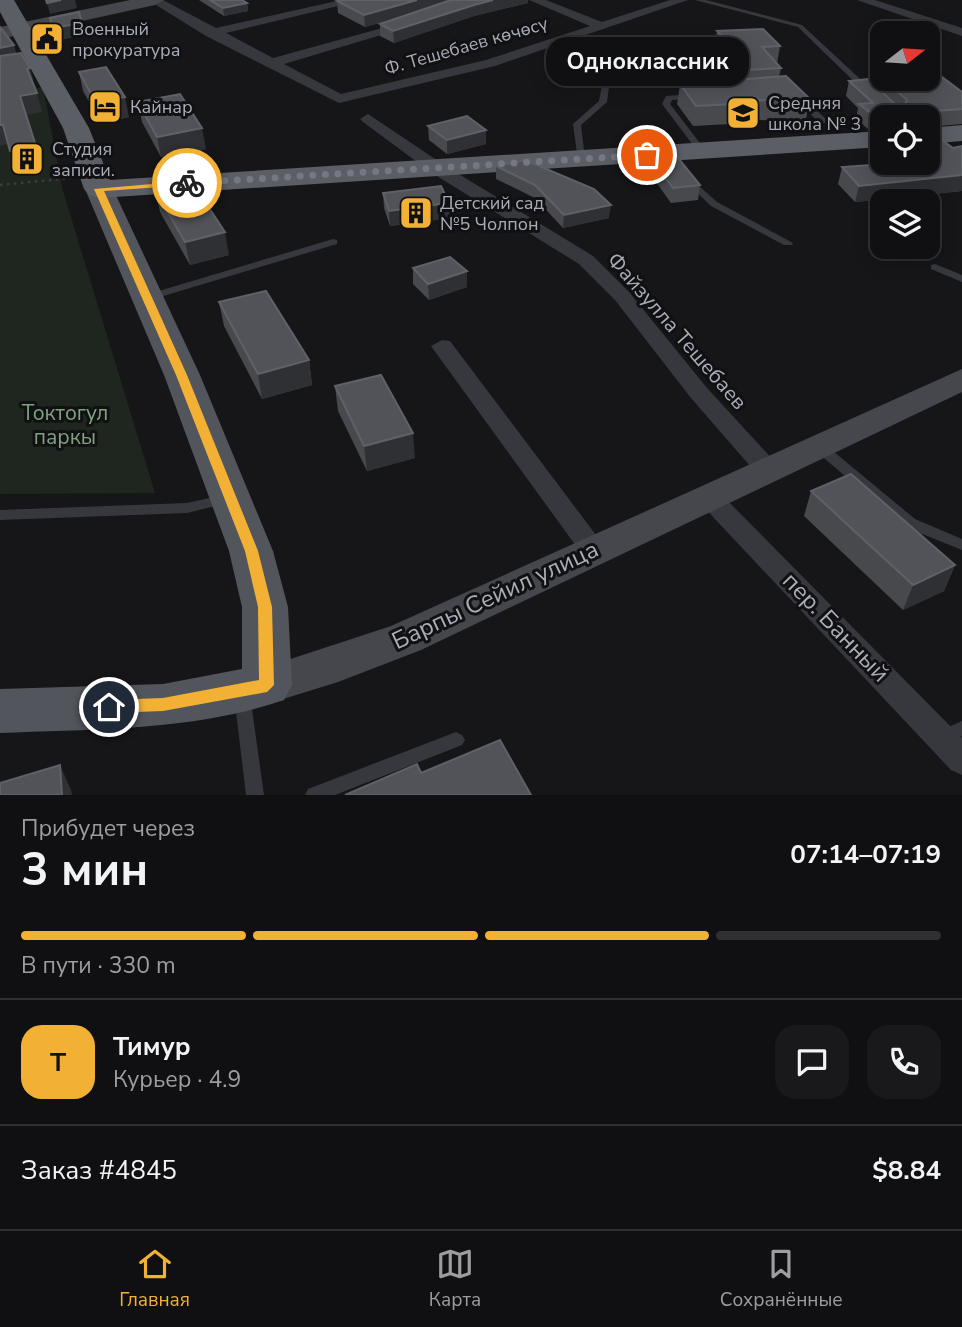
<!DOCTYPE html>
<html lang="ru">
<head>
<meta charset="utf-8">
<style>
	:root { --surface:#101012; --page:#19191b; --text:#f1f3f6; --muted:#9c9d9f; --line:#303032; --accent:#f2b134 }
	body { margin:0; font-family:"Nunito Sans",sans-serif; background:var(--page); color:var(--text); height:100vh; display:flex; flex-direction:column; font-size:26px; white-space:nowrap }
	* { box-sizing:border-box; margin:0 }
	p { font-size:23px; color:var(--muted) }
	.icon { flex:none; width:38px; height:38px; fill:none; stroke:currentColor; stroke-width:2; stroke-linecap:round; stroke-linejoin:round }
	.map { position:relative; height:795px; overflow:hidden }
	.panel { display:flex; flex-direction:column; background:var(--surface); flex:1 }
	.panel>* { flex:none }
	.needle { width:46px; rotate:73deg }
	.controls { position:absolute; left:870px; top:21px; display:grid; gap:14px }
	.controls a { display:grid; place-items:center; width:70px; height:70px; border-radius:14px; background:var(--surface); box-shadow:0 4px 18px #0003,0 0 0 2px var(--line); font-size:35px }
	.pin { position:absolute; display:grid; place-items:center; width:60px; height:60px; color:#fff; margin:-30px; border:4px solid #fff; border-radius:50%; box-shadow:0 2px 7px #0007 }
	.courier { position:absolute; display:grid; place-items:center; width:70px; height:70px; margin:-35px; border:5px solid #f2b134; border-radius:50%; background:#fff; color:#222; box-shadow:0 2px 9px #0007 }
	.bubble { position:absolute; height:49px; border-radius:21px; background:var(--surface); box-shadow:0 4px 18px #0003,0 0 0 2px var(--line); font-size:23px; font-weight:700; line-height:49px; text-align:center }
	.overview em { font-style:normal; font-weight:700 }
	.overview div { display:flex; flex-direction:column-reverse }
	.overview { display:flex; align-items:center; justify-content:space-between; height:119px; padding:0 21px }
	h1 { font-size:46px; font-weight:700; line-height:52px }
	.bar { display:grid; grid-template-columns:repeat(4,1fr); gap:10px 7px; align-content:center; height:84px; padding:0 21px }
	.bar i { height:9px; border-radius:5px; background:var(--line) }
	.bar .on { background:var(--accent) }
	.bar p { grid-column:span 4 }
	.line { display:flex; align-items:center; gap:18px; padding:0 21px; border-top:2px solid var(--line) }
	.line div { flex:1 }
	.round { display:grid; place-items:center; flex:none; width:74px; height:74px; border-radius:21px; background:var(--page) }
	.menu { display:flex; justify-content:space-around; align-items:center; height:98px; border-top:2px solid var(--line); background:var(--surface); font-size:19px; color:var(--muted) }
	.menu a { display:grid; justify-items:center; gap:4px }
	.menu .on { color:var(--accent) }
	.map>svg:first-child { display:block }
</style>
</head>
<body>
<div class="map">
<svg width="962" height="795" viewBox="0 0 962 795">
	<rect width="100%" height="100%" fill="#161618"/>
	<path fill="#1e261f" d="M43,87L63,191L155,493L0,494V97Z"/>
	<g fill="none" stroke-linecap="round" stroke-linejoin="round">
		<path stroke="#3d3f44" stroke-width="2.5" stroke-dasharray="2.5 4.5" stroke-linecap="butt" d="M0,185L71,178"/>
		<path fill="#37383d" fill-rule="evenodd" d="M695,0H706L802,25L873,91L866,93L798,27Z
			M602,85L609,87L607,102L581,125L585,159L578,161L573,124L599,101Z
			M693,94H696V98L672,100L670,104L706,151L702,154L699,153L662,104L666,96Z
			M794,95H800L826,119V123H820L794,99Z
			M688,176L717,202L793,243L792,245H784L711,206L685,181L683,179Z
			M333,239L337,240V244L150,300L146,301L141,298L142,296Z
			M935,264L962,275V282L931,269V265Z
			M817,441L822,442L915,519L962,539V550L905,527L812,448L811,445Z
			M227,494L232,496L234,499L232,502L187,513L0,520V510L187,503Z
			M242,688L248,690L250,695L264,795H246L234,695L236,690Z
			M962,721V736L943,745L937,742L934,737L937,732Z
			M456,732L462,735L465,740L462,745L335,795H305L308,789Z"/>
		<path fill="#37383d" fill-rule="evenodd" d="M148,0H163L216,28L341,0H363L226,33L273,58L415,19V25L284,64L341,94L486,60L590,26L529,0H546L602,22L670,0H688L495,66L339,103L206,36Z
			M857,0H875L962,28V36Z
			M368,114L444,165L593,256L629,292L707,388L775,462L778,468L775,474L766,476L757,474L691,398L615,300L579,264L432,173L363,122L360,119Z
			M442,340L450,341L602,543L606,550L602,557L593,560L584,557L431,346Z
			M708,487L717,490L962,738V775L951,770L699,502L695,496L699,490Z"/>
		<path fill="#45474d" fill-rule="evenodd" d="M130,0H164L155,5L0,39V27Z
			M962,369V392L421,650L338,682L267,704L251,698L245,685L251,672L391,626Z"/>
		<path fill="#53555c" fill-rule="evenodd" d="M99,181L109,183L113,189L200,375L273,551L288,607L292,685L284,700C193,731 95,729 0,733V689L163,684L242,669V607L229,551L164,375L85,189L89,183Z"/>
		<path fill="#5b5e65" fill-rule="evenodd" d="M0,0H14L89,128L110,180L882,131V147L99,198L89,195L84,189L63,128L0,12Z
			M962,125V141L928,144V128Z"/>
	</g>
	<path fill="#47494d" d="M199,0H242L247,3L248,11L224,16Z
		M342,0H528V3L474,16L394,43L380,36V24L401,17L365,27L338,13L337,1Z
		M717,31L780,46L777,64L781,68L779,77L810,99L806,119L731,121V124L693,126L677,104L680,85L675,80L678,61L721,58L714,49Z
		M79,72L129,117L101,123L83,91Z
		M882,78L928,79L962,92V124L928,127V117H882V129H868L856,119L858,108L846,96L849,81L879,89Z
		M138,102L206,149L161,157L142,122Z
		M428,126L486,144L447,154L429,140Z
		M928,130L953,148L962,146V191L855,202L838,184L842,167L928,163Z
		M653,161L700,185L698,200L671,203L651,175Z
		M496,166L609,218L563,228L535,198L496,179Z
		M155,190L229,255L190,265L160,212Z
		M383,193L450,218L390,226L384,208Z
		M413,268L467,287L429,300L413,284Z
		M219,302L309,360L312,385L262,399L224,326Z
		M335,386L415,458L367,471L338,411Z
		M811,491L955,565L944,591L903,610L804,516Z"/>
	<path fill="#2f3033" d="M61,0H75L77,8L50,14L47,3Z
		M417,0H456L365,27L364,15Z
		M493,0H528V3L474,16L394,43L393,31L474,5Z
		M247,3L248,11L224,16L223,8Z
		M82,23L85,35L56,41L53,28Z
		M14,45L19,63L0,67V48Z
		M30,68L35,87L32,88L27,69Z
		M37,93L42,112L26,115L20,96Z
		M125,97L129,117L101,123L96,103Z
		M0,125H3L9,144L0,146Z
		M202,128L206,149L161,157L157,137Z
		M486,130V144L447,154V140Z
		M36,146L42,167L16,171L10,151Z
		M962,175V191L855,202L859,186Z
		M449,203L450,218L390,226L389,211Z
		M611,205L609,218L563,228L564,215Z
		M225,232L229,255L190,265L185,242Z
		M467,271V287L429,300L428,284Z
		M309,360L312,385L262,399L258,374Z
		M413,433L415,458L367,471L364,446Z
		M955,565L944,591L903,610L913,585Z
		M60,765L71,790L72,795H62Z"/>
	<path fill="#525359" stroke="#5f6168" stroke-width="2" d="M46,0H61L47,3Z
		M210,0H242L247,3L223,8Z
		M342,0H417L364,15L337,1Z
		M451,0H493L474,5L393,31L380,24Z
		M79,12L82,23L53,28L50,18Z
		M0,27L14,45L0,48Z
		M763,29L780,46L762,47L781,68L688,73L678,61L740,57L717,31Z
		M21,53L30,68L27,69L37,93L20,96L36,146L10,151L3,125H0V56Z
		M106,67L125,97L96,103L79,72Z
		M928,71H934L962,92V109L905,113L910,117H888V114H872L859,104L873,103L849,81L868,79L895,104H905L907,100L883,79H928Z
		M786,76L810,99L732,101L734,104L696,106L680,84Z
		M180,94L202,128L157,137L138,102Z
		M467,116L486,130L447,140L428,126Z
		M928,130L953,148L962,146V175L859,186L842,167L899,163H928V160H933L928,156Z
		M678,158L700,185L673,188L653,161Z
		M525,160L594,189L611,205L564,215L535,185L496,166Z
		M192,182L225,232L185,242L155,190Z
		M441,186L449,203L389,211L383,193Z
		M450,257L467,271L428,284L413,268Z
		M266,291L309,360L258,374L219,302Z
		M381,375L413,433L364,446L335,386Z
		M851,474L955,565L913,585L811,491Z
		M500,740L531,795H345L417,764L421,773Z
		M60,765L62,795H0V783Z"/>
	<path fill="#f2b134" d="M187,181L190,185L104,191L187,375L258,551L272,607L274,685L267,692L163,711L109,713L101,707L109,700L163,698L259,680L258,607L245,551L176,375L94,189Z"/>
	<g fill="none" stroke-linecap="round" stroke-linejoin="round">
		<path stroke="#757880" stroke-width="7" stroke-dasharray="0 12.6" d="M187,183L647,155"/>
	</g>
	<defs>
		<symbol id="civic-square" viewBox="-11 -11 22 22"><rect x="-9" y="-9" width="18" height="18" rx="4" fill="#f2b134" stroke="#111113"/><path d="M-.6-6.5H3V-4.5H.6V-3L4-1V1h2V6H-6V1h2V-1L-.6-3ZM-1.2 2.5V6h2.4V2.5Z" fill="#111"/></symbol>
		<symbol id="hotel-square" viewBox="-11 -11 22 22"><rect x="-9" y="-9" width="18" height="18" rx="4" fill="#f2b134" stroke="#111113"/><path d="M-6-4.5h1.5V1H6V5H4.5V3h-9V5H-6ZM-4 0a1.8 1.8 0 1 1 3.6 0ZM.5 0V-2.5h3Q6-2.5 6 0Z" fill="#111"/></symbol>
		<symbol id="school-square" viewBox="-11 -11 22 22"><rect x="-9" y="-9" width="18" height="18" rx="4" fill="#f2b134" stroke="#111113"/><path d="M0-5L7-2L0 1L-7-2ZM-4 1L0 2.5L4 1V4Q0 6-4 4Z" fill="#111"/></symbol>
		<symbol id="building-square" viewBox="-11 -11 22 22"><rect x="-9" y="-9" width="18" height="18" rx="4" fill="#f2b134" stroke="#111113"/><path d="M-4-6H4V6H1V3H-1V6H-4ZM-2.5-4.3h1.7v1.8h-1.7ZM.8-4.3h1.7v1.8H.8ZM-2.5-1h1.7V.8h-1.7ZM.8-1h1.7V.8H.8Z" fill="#111"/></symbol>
	</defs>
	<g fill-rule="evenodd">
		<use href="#civic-square" x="28" y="20" width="38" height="38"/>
		<use href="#hotel-square" x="86" y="88" width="38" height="38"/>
		<use href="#school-square" x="724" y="94" width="38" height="38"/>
		<use href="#building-square" x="8" y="140" width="38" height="38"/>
		<use href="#building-square" x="397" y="194" width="38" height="38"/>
	</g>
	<g text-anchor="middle" stroke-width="6" stroke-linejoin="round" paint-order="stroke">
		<g font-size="18" fill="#a8adb8" stroke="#111113" text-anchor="start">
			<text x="72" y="35">Военный<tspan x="72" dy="21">прокуратура</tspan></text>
			<text x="768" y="109">Средняя<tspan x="768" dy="21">школа № 3</tspan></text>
			<text x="130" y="113">Кайнар</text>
			<text x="52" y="155">Студия<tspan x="52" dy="21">записи.</tspan></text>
			<text x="440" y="209">Детский сад<tspan x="440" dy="21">№5 Чолпон</tspan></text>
		</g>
		<g font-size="18" fill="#a8adb8" stroke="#111113">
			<text transform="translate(466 46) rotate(-16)" y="6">Ф. Тешебаев көчөсү</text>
		</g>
		<g font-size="21" fill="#a8adb8" stroke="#111113">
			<text transform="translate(677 331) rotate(49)" y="7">Файзулла Тешебаев</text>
		</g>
		<g font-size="21" fill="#7fa381" stroke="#111113">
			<text x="65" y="420">Токтогул<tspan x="65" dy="24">паркы</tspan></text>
		</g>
		<g font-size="24" fill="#a8adb8" stroke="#111113">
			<text transform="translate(495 595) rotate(-25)" y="8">Барпы Сейил улица</text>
			<text transform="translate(836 627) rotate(46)" y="8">пер. Банный</text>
		</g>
	</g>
</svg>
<div class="controls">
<a><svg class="needle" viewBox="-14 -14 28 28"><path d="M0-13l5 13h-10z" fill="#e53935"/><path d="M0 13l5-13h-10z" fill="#9c9d9f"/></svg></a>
<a><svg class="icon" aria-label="locate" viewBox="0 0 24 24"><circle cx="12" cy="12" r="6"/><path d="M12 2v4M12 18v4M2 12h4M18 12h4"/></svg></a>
<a><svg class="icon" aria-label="layers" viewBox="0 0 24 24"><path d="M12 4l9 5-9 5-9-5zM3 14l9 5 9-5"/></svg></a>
</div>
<div class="pin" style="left:647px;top:155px;background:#ea580c"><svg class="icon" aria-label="bag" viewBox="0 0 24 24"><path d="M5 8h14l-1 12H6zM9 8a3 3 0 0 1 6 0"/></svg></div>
<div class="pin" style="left:109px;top:707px;background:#1f2937"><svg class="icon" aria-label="home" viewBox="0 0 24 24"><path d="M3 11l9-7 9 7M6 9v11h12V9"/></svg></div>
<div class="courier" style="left:187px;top:183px"><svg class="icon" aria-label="bike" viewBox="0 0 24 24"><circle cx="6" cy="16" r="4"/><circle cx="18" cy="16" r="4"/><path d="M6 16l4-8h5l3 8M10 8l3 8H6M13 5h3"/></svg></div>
<div class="bubble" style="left:546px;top:37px;width:203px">Одноклассник</div>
</div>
<section class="panel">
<div class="overview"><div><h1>3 мин</h1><p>Прибудет через</p></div><em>07:14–07:19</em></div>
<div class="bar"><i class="on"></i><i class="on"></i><i class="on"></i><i></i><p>В пути · 330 m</p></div>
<div class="line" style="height:126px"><b class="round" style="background:var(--accent);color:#111">Т</b><div><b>Тимур</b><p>Курьер · 4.9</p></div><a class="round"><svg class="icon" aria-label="chat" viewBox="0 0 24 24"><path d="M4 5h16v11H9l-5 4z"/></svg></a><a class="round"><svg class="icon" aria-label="phone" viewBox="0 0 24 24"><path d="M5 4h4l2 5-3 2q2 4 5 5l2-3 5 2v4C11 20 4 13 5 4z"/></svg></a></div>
<div class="line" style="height:91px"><div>Заказ #4845</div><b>$8.84</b></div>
</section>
<nav class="menu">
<a class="on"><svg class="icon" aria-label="home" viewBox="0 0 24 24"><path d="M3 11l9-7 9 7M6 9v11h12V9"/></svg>Главная</a>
<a><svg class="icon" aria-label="map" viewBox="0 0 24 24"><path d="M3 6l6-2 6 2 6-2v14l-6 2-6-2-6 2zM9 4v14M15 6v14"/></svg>Карта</a>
<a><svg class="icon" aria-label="saved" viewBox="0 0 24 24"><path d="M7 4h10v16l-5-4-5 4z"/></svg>Сохранённые</a>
</nav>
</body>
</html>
